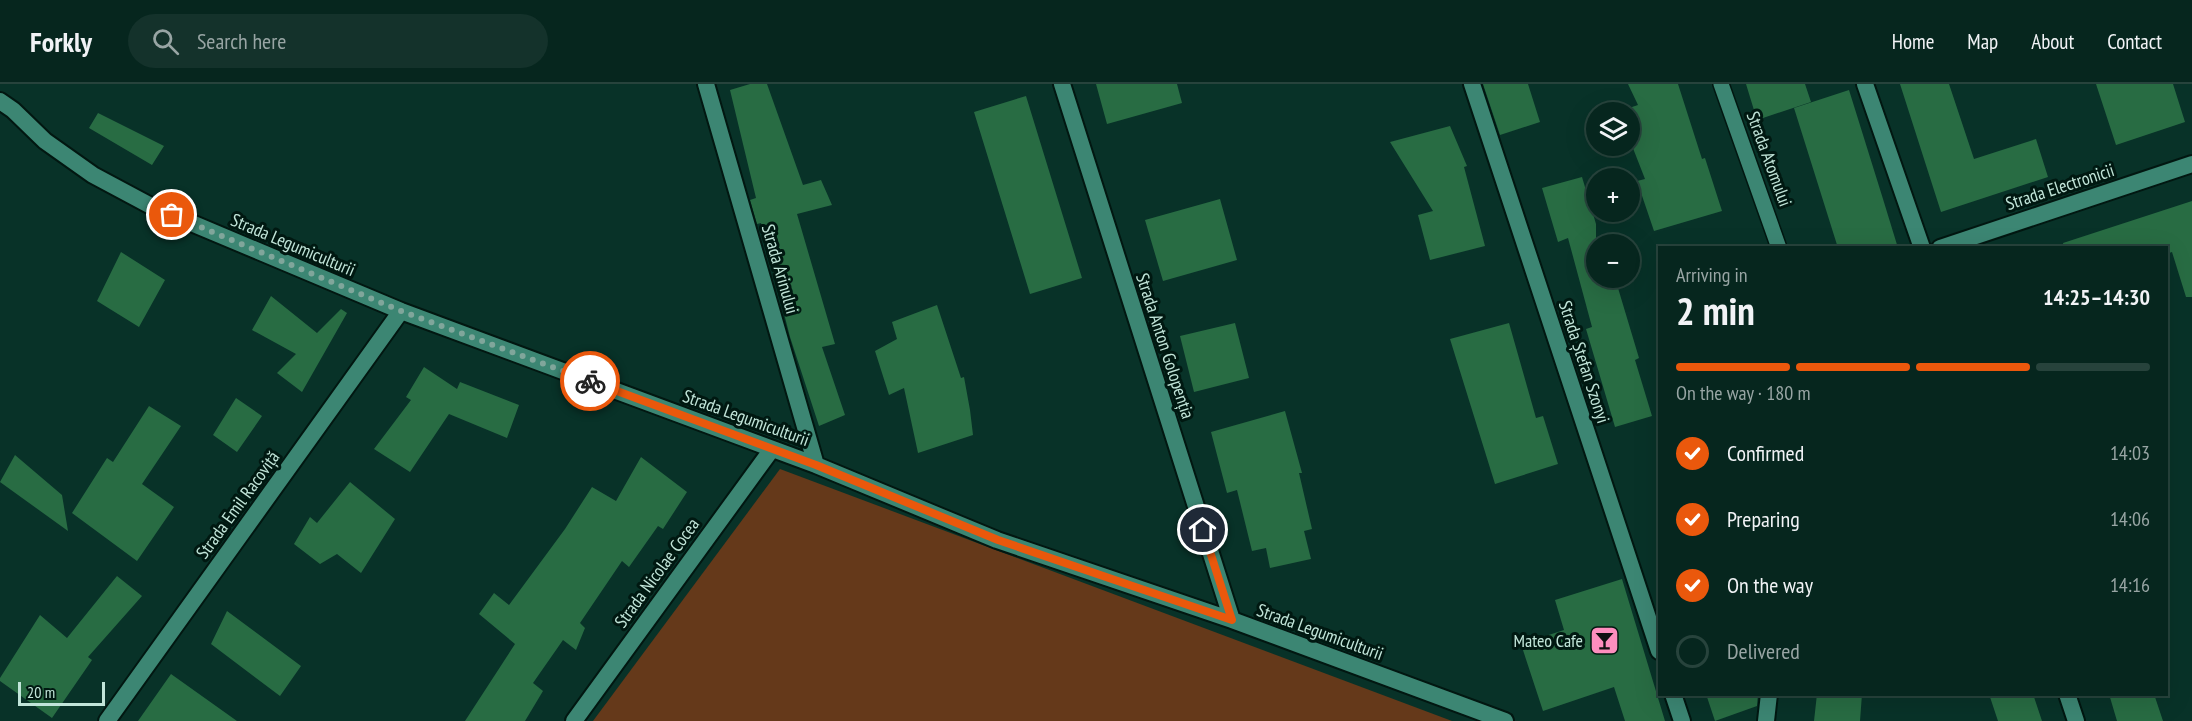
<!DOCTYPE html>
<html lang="en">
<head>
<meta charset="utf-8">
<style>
	:root { --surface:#06261e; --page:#14322b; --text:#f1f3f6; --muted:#98a5a4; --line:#27433c; --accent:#ea580c }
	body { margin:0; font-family:"PT Sans Narrow",sans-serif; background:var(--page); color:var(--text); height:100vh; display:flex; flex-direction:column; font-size:22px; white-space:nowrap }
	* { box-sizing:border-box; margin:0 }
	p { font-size:20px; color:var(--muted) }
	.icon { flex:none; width:33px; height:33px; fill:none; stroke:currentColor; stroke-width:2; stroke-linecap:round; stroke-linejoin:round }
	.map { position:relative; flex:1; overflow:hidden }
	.panel { position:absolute; left:1658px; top:162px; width:510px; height:450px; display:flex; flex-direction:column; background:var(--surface); border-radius:0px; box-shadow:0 6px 24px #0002,0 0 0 2px var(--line) }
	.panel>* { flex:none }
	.fabs { position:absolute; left:1586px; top:18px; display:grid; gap:12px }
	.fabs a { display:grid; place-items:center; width:54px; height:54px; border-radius:50%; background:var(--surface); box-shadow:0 6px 24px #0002,0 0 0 2px var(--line); font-size:30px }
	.scale { position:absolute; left:18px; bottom:15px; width:87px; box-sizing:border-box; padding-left:6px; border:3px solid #c1e5d9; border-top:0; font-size:16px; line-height:21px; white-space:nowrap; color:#c1e5d9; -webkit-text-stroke:4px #001811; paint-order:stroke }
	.pin { position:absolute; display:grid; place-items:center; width:51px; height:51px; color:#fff; margin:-26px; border:3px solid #fff; border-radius:50%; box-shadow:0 2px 6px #0007 }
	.courier { position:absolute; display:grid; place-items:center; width:60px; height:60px; margin:-30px; border:4px solid #ea580c; border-radius:50%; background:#fff; color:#222; box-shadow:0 2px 8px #0007 }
	.overview em { font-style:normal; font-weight:700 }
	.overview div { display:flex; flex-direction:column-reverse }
	.overview { display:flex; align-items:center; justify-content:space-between; height:102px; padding:0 18px }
	h1 { font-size:39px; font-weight:700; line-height:45px }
	.bar { display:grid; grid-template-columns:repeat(4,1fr); gap:9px 6px; align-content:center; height:72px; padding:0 18px }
	.bar i { height:8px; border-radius:4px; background:var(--line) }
	.bar .on { background:var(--accent) }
	.bar p { grid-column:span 4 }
	ol { padding:0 18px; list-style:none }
	li { display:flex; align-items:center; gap:18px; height:66px }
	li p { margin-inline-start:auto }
	li .icon { padding:6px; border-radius:50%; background:var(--accent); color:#fff; stroke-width:4 }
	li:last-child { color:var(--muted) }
	li i { width:33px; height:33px; border:3px solid var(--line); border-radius:50% }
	header { display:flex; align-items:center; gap:36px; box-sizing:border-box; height:84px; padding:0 30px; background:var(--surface); border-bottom:2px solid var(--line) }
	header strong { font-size:28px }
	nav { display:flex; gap:33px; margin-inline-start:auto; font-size:21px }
	.search { width:420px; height:54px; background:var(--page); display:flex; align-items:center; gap:15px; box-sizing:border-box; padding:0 21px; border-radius:33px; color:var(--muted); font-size:22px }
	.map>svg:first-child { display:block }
</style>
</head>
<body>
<header>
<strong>Forkly</strong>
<div class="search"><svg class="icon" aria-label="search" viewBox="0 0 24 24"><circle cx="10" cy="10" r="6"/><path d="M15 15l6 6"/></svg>Search here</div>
<nav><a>Home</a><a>Map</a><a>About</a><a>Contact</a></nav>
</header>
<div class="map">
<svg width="2192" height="637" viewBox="0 0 2192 637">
	<rect width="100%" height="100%" fill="#083228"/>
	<path fill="#65391a" d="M780,385L1452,637H593Z"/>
	<path fill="#286c43" d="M750,0H767L803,101L821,96L832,121L797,130L835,260L822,263L845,331L819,342L790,253L761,139L757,140L750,116L756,114L730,6Z
		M1096,0H1177L1182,19L1107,40Z
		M1483,0H1528L1540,38L1500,51Z
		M1628,0H1678L1702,75L1705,74L1722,127L1654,147L1637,97L1645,95L1629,54V24L1638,21Z
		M1746,0H1805L1811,18L1757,36Z
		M1900,0H1949L1974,75L2036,55L2048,93L1941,128Z
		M2096,0H2173L2185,38L2116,61Z
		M1849,6L1883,115L1898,164H1838L1794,24Z
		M1026,12L1082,194L1030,210L974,28Z
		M98,29L164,62L152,81L89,44Z
		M1450,42L1467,82L1464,83L1485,162L1430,176L1418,131L1433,127L1390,58Z
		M1582,93L1596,140V194H1615L1639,274L1635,276L1652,332L1615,343L1586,245L1592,243L1568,154L1558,158L1542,104Z
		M1220,115L1237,176L1163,197L1145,136Z
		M2192,117V213H2186L2172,168L2166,170V164H2064L2063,159Z
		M121,168L165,196L139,243L97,217Z
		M271,212L317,249L341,225L347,229L302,308L277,289L296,270L252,246Z
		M937,221L961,294L964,293L970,326L973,351L918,369L904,304L889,311L875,267L897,255L892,238Z
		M1235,239L1249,294L1194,308L1180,252Z
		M1509,239L1536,334L1543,332L1558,380L1495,400L1450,255Z
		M424,283L457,305L460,298L519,321L507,354L449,330L410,388L374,365L411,316L406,313Z
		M236,314L262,332L237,368L213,351Z
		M149,322L181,342L142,400L174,423L137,477L72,429L107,374L113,378Z
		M1285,327L1302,389H1299L1312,445L1304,447L1311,475L1270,484L1266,464L1252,467L1237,406L1227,409L1211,348Z
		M15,371L62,411L68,447L0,398Z
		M641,373L687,408L663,445L658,442L629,483L622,477L580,539L585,544L576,566L563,556L533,599L543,607L525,637H465L515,560L479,530L494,509L509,521L565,445L592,403L616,417Z
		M350,398L395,435L361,489L337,470L320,480L294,460L310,433L317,439Z
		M117,492L142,512L88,573L92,576L52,634L0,597V594L40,531L67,554Z
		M1622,495L1665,637H1625L1614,603L1543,627L1521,560L1564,546L1555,516Z
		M227,527L301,582L280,612L211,560Z
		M171,590L237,637H138Z
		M1706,610H1758L1757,622L1715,637Z
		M1817,610H1862L1860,637H1814Z
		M1989,610H2033L2042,637H1998Z
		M2109,610H2154L2163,637H2117Z"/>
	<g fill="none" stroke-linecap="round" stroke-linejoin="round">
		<defs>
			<path id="service" d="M1721,0L1779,164"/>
			<path id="minor" d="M706,0L816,381
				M1062,0L1232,536
				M1472,0L1659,567
				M1865,0L1922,164
				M0,17L13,26L45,57L93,91L151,122L401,227L816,381L997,456L1232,536L1505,637
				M1940,164L2192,80
				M1673,610L1682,637
				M2067,610L2076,637
				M107,637L401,227
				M574,637L772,365
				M1766,637L1769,610"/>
		</defs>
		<use href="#service" stroke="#021711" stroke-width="18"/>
		<use href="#minor" stroke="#021711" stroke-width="20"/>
		<use href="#service" stroke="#3c8673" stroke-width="15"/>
		<use href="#minor" stroke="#3c8673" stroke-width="16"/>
	</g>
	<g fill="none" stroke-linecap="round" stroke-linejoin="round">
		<path stroke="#80a69b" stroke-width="6" stroke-dasharray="0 10.8" d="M172,131L401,227L590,297"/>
		<path stroke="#ea580c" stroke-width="8" d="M590,297L816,381L998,456L1232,536L1203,446"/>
	</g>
	<defs>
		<symbol id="bar-square" viewBox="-11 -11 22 22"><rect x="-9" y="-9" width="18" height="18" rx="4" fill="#fd8ebe" stroke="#001811"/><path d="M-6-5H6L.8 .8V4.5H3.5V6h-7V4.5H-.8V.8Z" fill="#111"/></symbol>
	</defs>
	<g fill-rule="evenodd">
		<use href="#bar-square" x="1588" y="540" width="33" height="33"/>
	</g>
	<g text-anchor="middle" stroke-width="6" stroke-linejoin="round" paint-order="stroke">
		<g font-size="18" fill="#c1e5d9" stroke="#001811">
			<text transform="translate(1769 75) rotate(70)" y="6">Strada Atomului</text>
			<text transform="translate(2060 103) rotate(-18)" y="6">Strada Electronicii</text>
			<text transform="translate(293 161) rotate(23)" y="6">Strada Legumiculturii</text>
			<text transform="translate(780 185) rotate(74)" y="6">Strada Arinului</text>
			<text transform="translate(1165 262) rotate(72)" y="6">Strada Anton Golopenția</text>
			<text transform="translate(1584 278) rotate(72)" y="6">Strada Ștefan Szonyi</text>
			<text transform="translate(746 334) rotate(20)" y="6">Strada Legumiculturii</text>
			<text transform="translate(238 421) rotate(-54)" y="6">Strada Emil Racoviță</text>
			<text transform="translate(657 489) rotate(-54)" y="6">Strada Nicolae Cocea</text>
			<text transform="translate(1320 548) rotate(20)" y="6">Strada Legumiculturii</text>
		</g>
		<g font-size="18" fill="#c1e5d9" stroke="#001811" text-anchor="end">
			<text x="1583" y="563">Mateo Cafe</text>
		</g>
	</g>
</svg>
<div class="fabs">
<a><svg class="icon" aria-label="layers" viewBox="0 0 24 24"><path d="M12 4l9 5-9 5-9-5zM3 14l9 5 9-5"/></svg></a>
<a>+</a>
<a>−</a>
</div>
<div class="scale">20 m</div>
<div class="pin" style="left:172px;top:131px;background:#ea580c"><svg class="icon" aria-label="bag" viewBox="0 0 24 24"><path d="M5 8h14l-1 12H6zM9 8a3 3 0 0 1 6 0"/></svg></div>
<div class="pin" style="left:1203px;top:446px;background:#1f2937"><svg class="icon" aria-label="home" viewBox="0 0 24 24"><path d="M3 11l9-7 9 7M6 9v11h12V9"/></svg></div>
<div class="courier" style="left:590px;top:297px"><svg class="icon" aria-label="bike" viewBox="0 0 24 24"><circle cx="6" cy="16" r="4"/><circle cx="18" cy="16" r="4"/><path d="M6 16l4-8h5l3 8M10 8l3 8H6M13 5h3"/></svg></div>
<section class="panel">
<div class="overview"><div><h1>2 min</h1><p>Arriving in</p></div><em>14:25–14:30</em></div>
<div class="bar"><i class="on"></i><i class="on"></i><i class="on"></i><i></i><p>On the way · 180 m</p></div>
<ol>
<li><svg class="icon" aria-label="check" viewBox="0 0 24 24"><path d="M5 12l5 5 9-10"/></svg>Confirmed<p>14:03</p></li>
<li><svg class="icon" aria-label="check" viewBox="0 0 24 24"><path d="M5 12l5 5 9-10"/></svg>Preparing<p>14:06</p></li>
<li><svg class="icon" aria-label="check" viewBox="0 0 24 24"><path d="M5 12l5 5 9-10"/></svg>On the way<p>14:16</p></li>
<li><i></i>Delivered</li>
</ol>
</section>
</div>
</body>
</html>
